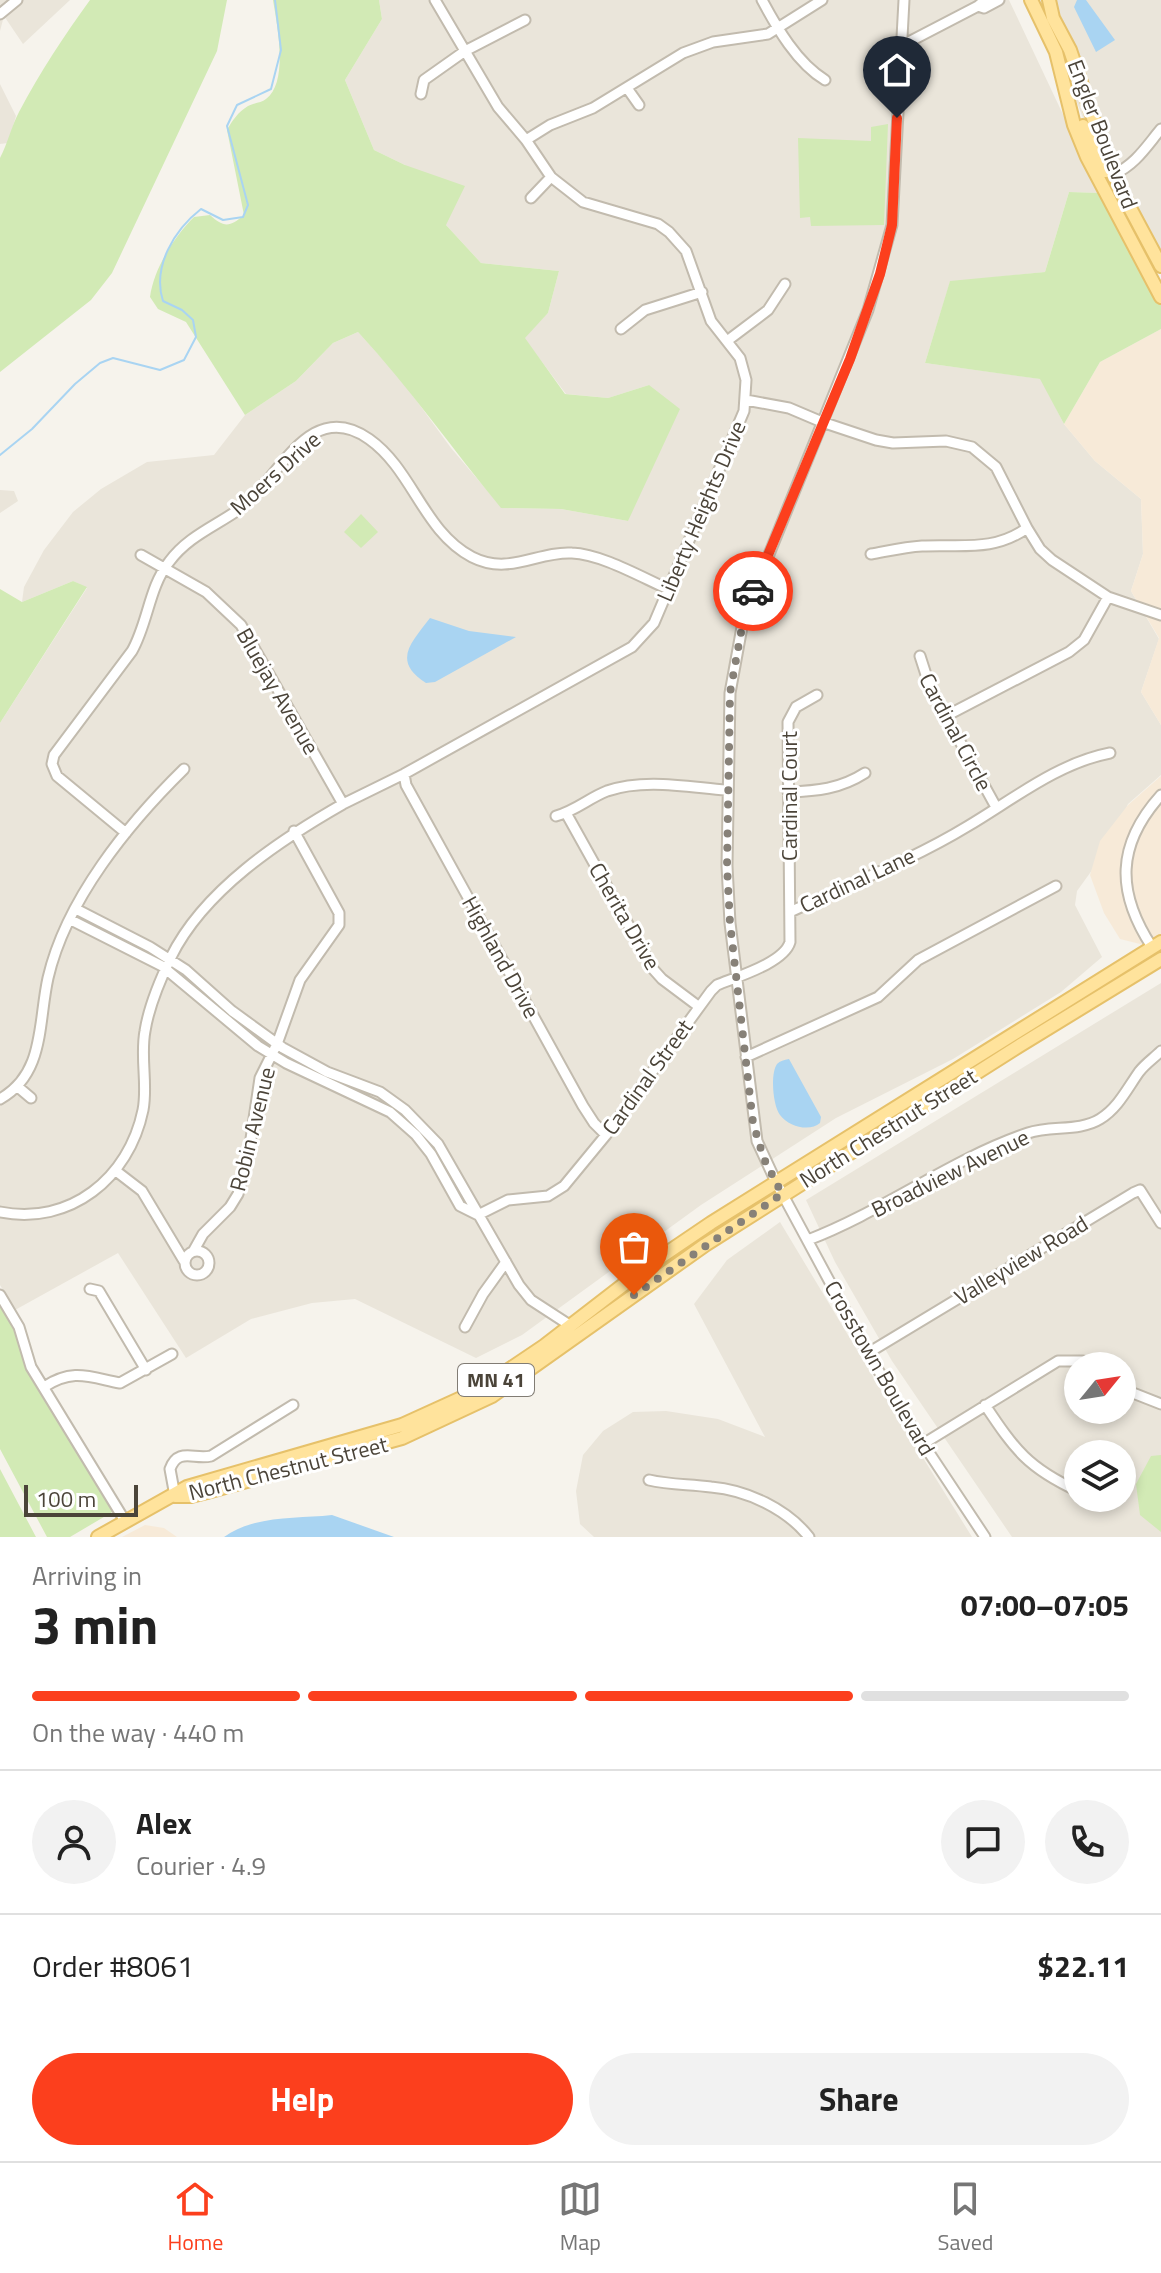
<!DOCTYPE html>
<html lang="en">
<head>
<meta charset="utf-8">
<style>
	:root { --surface:#fff; --page:#f2f2f2; --text:#222; --muted:#767676; --line:#e0e0e0; --accent:#fc3f1d }
	body { margin:0; font-family:"Titillium Web",sans-serif; background:var(--page); color:var(--text); height:100vh; display:flex; flex-direction:column; font-size:30px; white-space:nowrap }
	* { box-sizing:border-box; margin:0 }
	p { font-size:26px; color:var(--muted) }
	.icon { flex:none; width:44px; height:44px; fill:none; stroke:currentColor; stroke-width:2; stroke-linecap:round; stroke-linejoin:round }
	.map { position:relative; height:1537px; overflow:hidden }
	.drawer { display:flex; flex-direction:column; background:var(--surface); flex:1 }
	.drawer>* { flex:none }
	.needle { width:52px; rotate:60deg }
	.fabs { position:absolute; left:1064px; top:1352px; display:grid; gap:16px }
	.fabs a { display:grid; place-items:center; width:72px; height:72px; border-radius:50%; background:var(--surface); box-shadow:0 4px 12px #0003; font-size:40px }
	.scale { position:absolute; left:24px; bottom:20px; width:114px; box-sizing:border-box; padding-left:8px; border:4px solid #4b4439; border-top:0; font-size:22px; line-height:28px; white-space:nowrap; color:#4b4439; -webkit-text-stroke:6px #fff; paint-order:stroke }
	.pin { position:absolute; display:grid; place-items:center; width:68px; height:68px; color:#fff; margin:-82px -34px; border-radius:50% 50% 50% 0; rotate:-45deg; box-shadow:0 0 8px #0007 }
	.pin .icon { rotate:45deg }
	.courier { position:absolute; display:grid; place-items:center; width:80px; height:80px; margin:-40px; border:6px solid #fc3f1d; border-radius:50%; background:#fff; color:#222; box-shadow:0 2px 10px #0007 }
	.head em { font-style:normal; font-weight:700 }
	.head div { display:flex; flex-direction:column-reverse }
	.head { display:flex; align-items:center; justify-content:space-between; height:136px; padding:0 32px }
	h1 { font-size:52px; font-weight:700; line-height:60px }
	.bar { display:grid; grid-template-columns:repeat(4,1fr); gap:12px 8px; align-content:center; height:96px; padding:0 32px }
	.bar i { height:10px; border-radius:6px; background:var(--line) }
	.bar .selected { background:var(--accent) }
	.bar p { grid-column:span 4 }
	.line { display:flex; align-items:center; gap:20px; padding:0 32px; border-top:2px solid var(--line) }
	.line div { flex:1 }
	.round { display:grid; place-items:center; flex:none; width:84px; height:84px; border-radius:42px; background:var(--page) }
	.primary-button { display:flex; gap:16px; margin-top:auto; padding:16px 32px }
	.primary-button a { flex:1; height:92px; border-radius:48px; background:var(--accent); color:#fff; font-size:32px; font-weight:700; line-height:92px; text-align:center }
	.primary-button a+a { background:var(--page); color:var(--text) }
	.dock { display:flex; justify-content:space-around; align-items:center; height:112px; border-top:2px solid var(--line); background:var(--surface); font-size:22px; color:var(--muted) }
	.dock a { display:grid; justify-items:center; gap:4px }
	.dock .selected { color:var(--accent) }
	.map>svg:first-child { display:block }
</style>
</head>
<body>
<div class="map">
<svg width="1161" height="1537" viewBox="0 0 1161 1537">
	<rect width="100%" height="100%" fill="#f6f3ec"/>
	<path fill="#eae5da" fill-rule="evenodd" d="M0,0H70L23,44L4,16L0,31Z
		M379,0H1009L1100,193L1069,192L1045,272L950,282L925,363L1041,379L1064,424L1095,461L1141,499L1143,554L1131,591L1159,639L1141,692L1161,725V775L1128,804L1108,848L1077,891L1075,905L1102,957L1061,992L953,1059L836,1118L701,1205L522,1335L476,1358L355,1299L312,1303L251,1319L186,1358L118,1253L15,1310L0,1285V723L87,588L73,581L22,602L24,587L44,550L73,512L101,489L147,462L214,455L245,415L296,381L333,343L358,332L400,378L451,448L502,508L561,509L628,521L649,385L608,398L566,394L524,338L548,313L559,271L481,263L446,225L405,165L374,150L345,80L382,19Z
		M1038,0H1161V268L1102,168Z
		M0,84L16,116L8,143L0,144Z
		M0,490L14,491L18,501L0,513Z
		M1161,983V1537H1012L892,1361L835,1262L806,1200ZM1078,1366H1122V1410H1078ZM1078,1454H1122V1498H1078Z
		M780,1222L881,1390L972,1537H594L580,1524L576,1491L583,1455L603,1431L633,1412L666,1411L718,1419L765,1437L694,1304L727,1260Z"/>
	<path fill="#f7ead8" d="M1161,329V725L1141,692L1159,638L1131,591L1143,554L1141,499L1095,461L1064,424L1100,362Z
		M1161,776V942L1152,947L1120,939L1104,913L1090,875L1100,841L1128,805Z
		M145,1525L164,1528L177,1537H122Z"/>
	<path fill="#d2eab5" d="M90,0H227L217,51L112,273L91,300L0,372V158C8,143 11,127 19,112C40,72 64,36 90,0Z
		M273,0H379L382,19L345,80L374,150L405,165L465,186L446,225L481,263L559,271L548,313L525,338L565,394L608,398L649,385L680,409L628,521L561,509L501,508C453,450 410,388 358,332L333,343L296,381L245,415L186,322L158,309L150,297C154,268 174,237 194,217L210,215C224,228 230,227 244,215L227,130C232,121 238,112 248,106C253,103 261,103 266,99C289,82 277,25 273,0Z
		M888,124L884,225L811,226L810,217L800,218L798,138L871,141V127Z
		M1069,192L1100,193L1161,305V329L1100,362L1064,424L1040,379L925,363L950,281L1045,272Z
		M361,514L378,532L361,548L344,532Z
		M73,581L87,587L0,723V589L22,602Z
		M0,1305L114,1511L70,1537H47L0,1449Z
		M1161,1455V1532L1140,1515L1136,1484L1151,1456Z
		M0,1469L36,1537H0Z"/>
	<path fill="#a9d4f2" d="M1077,0H1086L1115,40L1096,52L1074,7Z
		M430,618L469,631L516,637L435,682L426,683C391,661 412,642 430,618Z
		M789,1059L821,1117L820,1123C810,1132 789,1127 780,1115C773,1106 770,1074 777,1064C780,1061 784,1060 789,1059Z
		M332,1515L394,1537H224C255,1515 296,1519 332,1515Z"/>
	<g fill="none" stroke-linecap="round" stroke-linejoin="round">
		<path stroke="#a9d4f2" stroke-width="2" d="M0,455L32,429L75,384L100,363L113,358L160,370L184,360L196,337L193,320L182,310L163,301C152,267 174,230 201,209L223,220L243,217L248,205L227,126L237,105L271,89L281,50L275,0"/>
		<defs>
			<path id="minor" d="M762,0C777,28 797,63 825,80
				M904,0L892,225L868,310L744,616L730,693L727,866L730,923L757,1141L776,1182L868,1353L912,1427L985,1537
				M978,6L984,8L999,0
				M0,14L17,0
				M901,46L978,6L985,0
				M627,88L639,105
				M421,94L424,80L465,51L525,20
				M526,140L550,125L593,108L683,53L713,42L768,34L822,0
				M1114,174C1135,165 1146,147 1161,129
				M531,198L551,177
				M621,329L645,310L702,292
				M727,341L768,310L785,284
				M746,400L789,408L822,422L876,440L893,443L946,441L972,447L996,467L1027,528L1040,549L1052,560L1108,597L1161,615
				M871,554C888,551 905,547 922,546C961,544 994,552 1027,528
				M141,555L206,592L241,625L343,804L404,774L632,647L654,623L744,411L746,380L740,358L711,321L686,251L669,232L658,224L583,202L551,177L526,140L498,107L435,0
				M920,656L930,687L996,807
				M946,716L1069,652L1084,640L1108,597
				M404,774L406,785L583,1106L594,1123L606,1135
				M788,792C817,791 840,789 865,773
				M566,813L653,969L662,979L698,1006
				M556,816C575,811 589,798 607,791C644,778 688,787 726,790
				M126,833L57,776L52,764L54,755L132,651C148,623 149,587 169,562C188,536 216,526 241,508C280,478 309,397 369,439C413,470 423,531 472,557C509,576 537,551 572,553C601,554 641,577 668,589
				M76,909L150,947L186,970L232,1011L283,1048L327,1072L380,1092L405,1110L438,1144L519,1285L531,1300L571,1326
				M790,912C848,885 914,859 968,826C1012,800 1058,763 1110,753
				M71,920L162,966L258,1046L286,1063L390,1112L416,1135L431,1154L460,1206L478,1215
				M1152,947C1116,892 1116,845 1161,795
				M746,1057L878,997L918,960L1056,886
				M18,1087L31,1098
				M0,1099C45,1074 38,1023 48,978C66,900 128,824 184,769
				M116,1171L142,1191L184,1261
				M0,1212C70,1226 129,1178 143,1110C148,1085 140,1057 145,1031C149,1005 160,980 171,957C204,890 280,840 343,804
				M478,1215L508,1200L548,1196L564,1186L606,1135L711,991L717,985C736,977 784,963 790,942L788,722L796,707L817,695
				M808,1240C884,1211 951,1159 1028,1133C1051,1125 1079,1132 1100,1119C1118,1108 1127,1089 1139,1072C1145,1064 1154,1058 1161,1051
				M194,1250L203,1234L230,1207L238,1194L248,1159L260,1078L277,1044L300,980L339,925V913L294,831
				M185 1263a12 12 0 1 1 24 0a12 12 0 1 1-24 0Z
				M90,1289L99,1291L146,1370
				M0,1295L19,1327L31,1367L125,1521
				M465,1327L483,1294L506,1262
				M868,1353L1133,1193L1140,1190L1161,1223
				M1122,1385L1133,1393L1161,1404
				M44,1387C73,1368 89,1377 120,1383L172,1354
				M985,1405C1015,1450 1028,1468 1078,1491
				M923,1444L1058,1361H1083L1092,1366
				M649,1480C670,1485 690,1484 711,1487C747,1490 787,1509 809,1537
				M175,1496L170,1469C178,1447 194,1460 211,1456L293,1405"/>
			<path id="major" d="M1031,0L1056,52L1074,125L1087,157L1161,297
				M1049,0L1053,18L1070,50L1106,156L1122,193L1161,266
				M1083,126L1106,171
				M175,1496H191L207,1492L402,1438L492,1396L705,1245L1019,1046L1161,959
				M98,1537L187,1487L402,1425L479,1390L544,1346L649,1265L711,1223L1161,942"/>
		</defs>
		<use href="#minor" stroke="#c2bbae" stroke-width="13"/>
		<use href="#major" stroke="#e6c16a" stroke-width="16"/>
		<use href="#minor" stroke="#fff" stroke-width="9"/>
		<use href="#major" stroke="#ffe39c" stroke-width="12"/>
	</g>
	<g fill="none" stroke-linecap="round" stroke-linejoin="round">
		<path stroke="#878178" stroke-width="8" stroke-dasharray="0 14.4" d="M634,1295L782,1194L764,1159L753,1123L730,923L727,866L730,693L744,616L753,591"/>
		<path stroke="#fc3f1d" stroke-width="10" d="M753,591L850,359L880,274L892,225L897,118"/>
	</g>
	<g text-anchor="middle" stroke-width="6" stroke-linejoin="round" paint-order="stroke">
		<rect fill="#fff" stroke="#817c74" stroke-width="2" x="458" y="1364" width="76" height="32" rx="6"/>
		<g font-size="20" font-weight="bold" fill="#4b4439">
			<text x="496" y="1387">MN 41</text>
		</g>
		<g font-size="22" fill="#4b4439" stroke="#fff">
			<text transform="translate(1103 134) rotate(69)" y="8">Engler Boulevard</text>
			<text transform="translate(275 473) rotate(-42)" y="8">Moers Drive</text>
			<text transform="translate(701 511) rotate(-67)" y="8">Liberty Heights Drive</text>
			<text transform="translate(278 691) rotate(60)" y="8">Bluejay Avenue</text>
			<text transform="translate(956 732) rotate(62)" y="8">Cardinal Circle</text>
			<text transform="translate(789 796) rotate(-90)" y="8">Cardinal Court</text>
			<text transform="translate(857 880) rotate(-25)" y="8">Cardinal Lane</text>
			<text transform="translate(625 916) rotate(60)" y="8">Cherita Drive</text>
			<text transform="translate(501 957) rotate(61)" y="8">Highland Drive</text>
			<text transform="translate(647 1077) rotate(-54)" y="8">Cardinal Street</text>
			<text transform="translate(888 1128) rotate(-32)" y="8">North Chestnut Street</text>
			<text transform="translate(252 1129) rotate(-76)" y="8">Robin Avenue</text>
			<text transform="translate(950 1173) rotate(-26)" y="8">Broadview Avenue</text>
			<text transform="translate(1021 1260) rotate(-31)" y="8">Valleyview Road</text>
			<text transform="translate(880 1368) rotate(60)" y="8">Crosstown Boulevard</text>
			<text transform="translate(288 1468) rotate(-14)" y="8">North Chestnut Street</text>
		</g>
	</g>
</svg>
<div class="fabs">
<a><svg class="needle" viewBox="-14 -14 28 28"><path d="M0-13l5 13h-10z" fill="#e53935"/><path d="M0 13l5-13h-10z" fill="#767676"/></svg></a>
<a><svg class="icon" aria-label="layers" viewBox="0 0 24 24"><path d="M12 4l9 5-9 5-9-5zM3 14l9 5 9-5"/></svg></a>
</div>
<div class="scale">100 m</div>
<div class="pin" style="left:634px;top:1295px;background:#ea580c"><svg class="icon" aria-label="bag" viewBox="0 0 24 24"><path d="M5 8h14l-1 12H6zM9 8a3 3 0 0 1 6 0"/></svg></div>
<div class="pin" style="left:897px;top:118px;background:#1f2937"><svg class="icon" aria-label="home" viewBox="0 0 24 24"><path d="M3 11l9-7 9 7M6 9v11h12V9"/></svg></div>
<div class="courier" style="left:753px;top:591px"><svg class="icon" aria-label="car" viewBox="0 0 24 24"><path d="M5 17H2v-5l4-1 3-4h7l3 4 3 1v5h-3M9 17h6M6 11h13"/><circle cx="7" cy="17" r="2"/><circle cx="17" cy="17" r="2"/></svg></div>
</div>
<section class="drawer">
<div class="head"><div><h1>3 min</h1><p>Arriving in</p></div><em>07:00–07:05</em></div>
<div class="bar"><i class="selected"></i><i class="selected"></i><i class="selected"></i><i></i><p>On the way · 440 m</p></div>
<div class="line" style="height:144px"><a class="round"><svg class="icon" aria-label="person" viewBox="0 0 24 24"><circle cx="12" cy="8" r="4"/><path d="M4 21q1-7 8-7t8 7"/></svg></a><div><b>Alex</b><p>Courier · 4.9</p></div><a class="round"><svg class="icon" aria-label="chat" viewBox="0 0 24 24"><path d="M4 5h16v11H9l-5 4z"/></svg></a><a class="round"><svg class="icon" aria-label="phone" viewBox="0 0 24 24"><path d="M5 4h4l2 5-3 2q2 4 5 5l2-3 5 2v4C11 20 4 13 5 4z"/></svg></a></div>
<div class="line" style="height:104px"><div>Order #8061</div><b>$22.11</b></div>
<div class="primary-button"><a>Help</a><a>Share</a></div>
</section>
<nav class="dock">
<a class="selected"><svg class="icon" aria-label="home" viewBox="0 0 24 24"><path d="M3 11l9-7 9 7M6 9v11h12V9"/></svg>Home</a>
<a><svg class="icon" aria-label="map" viewBox="0 0 24 24"><path d="M3 6l6-2 6 2 6-2v14l-6 2-6-2-6 2zM9 4v14M15 6v14"/></svg>Map</a>
<a><svg class="icon" aria-label="saved" viewBox="0 0 24 24"><path d="M7 4h10v16l-5-4-5 4z"/></svg>Saved</a>
</nav>
</body>
</html>
